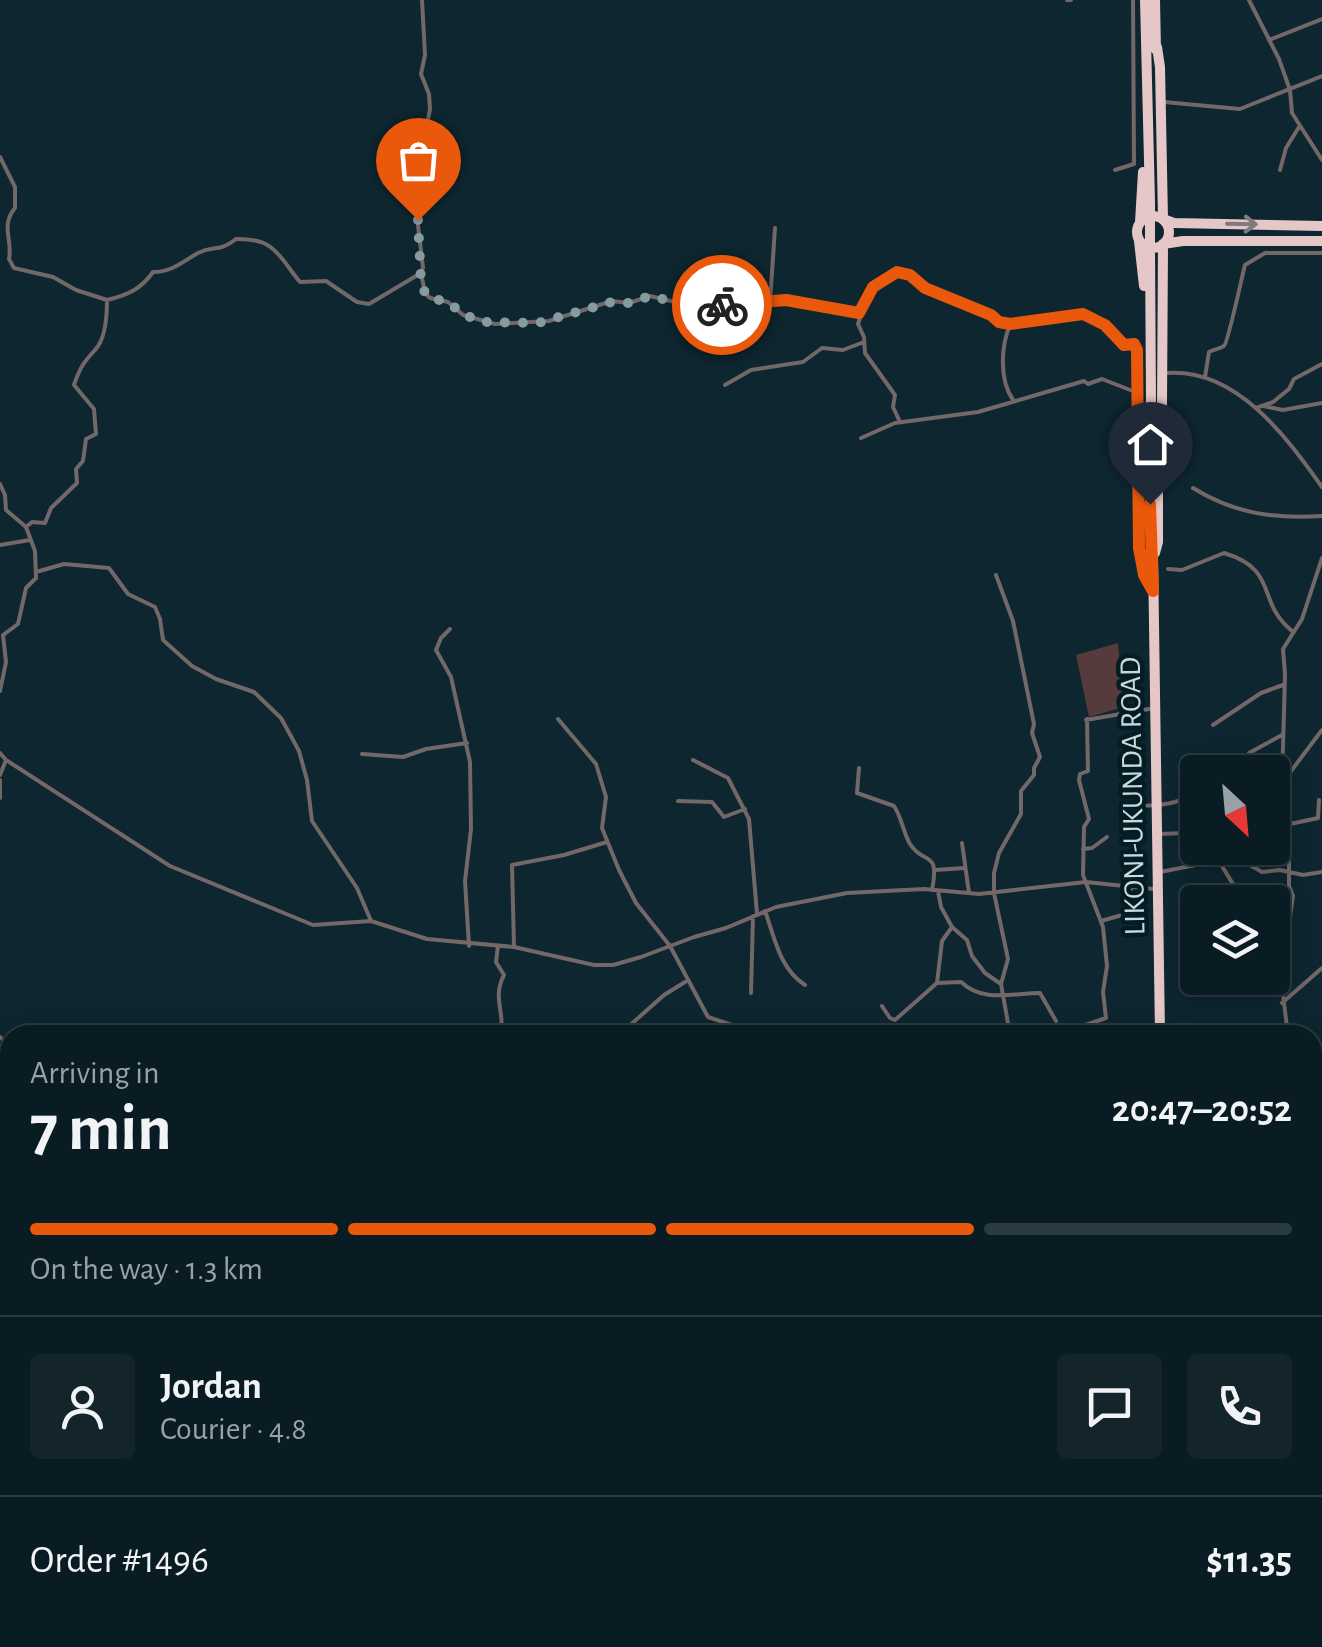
<!DOCTYPE html>
<html lang="en">
<head>
<meta charset="utf-8">
<style>
	:root { --surface:#0a1c23; --page:#13252b; --text:#f1f3f6; --muted:#99a1a6; --line:#2a3a41; --accent:#ea580c }
	body { margin:0; font-family:"Alegreya Sans",sans-serif; background:var(--page); color:var(--text); height:100vh; display:flex; flex-direction:column; font-size:38px; white-space:nowrap }
	* { box-sizing:border-box; margin:0 }
	p { font-size:32px; color:var(--muted) }
	.icon { flex:none; width:55px; height:55px; fill:none; stroke:currentColor; stroke-width:2; stroke-linecap:round; stroke-linejoin:round }
	.map { position:relative; flex:1; overflow:hidden }
	.details { position:absolute; left:0px; top:1025px; width:1322px; height:622px; display:flex; flex-direction:column; background:var(--surface); border-radius:30px 30px 0 0; box-shadow:0 5px 25px #0003,0 0 0 2px var(--line) }
	.details>* { flex:none }
	.needle { width:65px; rotate:154deg }
	.tools { position:absolute; left:1180px; top:755px; display:grid; gap:20px }
	.tools a { display:grid; place-items:center; width:110px; height:110px; border-radius:10px; background:var(--surface); box-shadow:0 5px 25px #0003,0 0 0 2px var(--line); font-size:50px }
	.pin { position:absolute; display:grid; place-items:center; width:85px; height:85px; color:#fff; margin:-102px -42px; border-radius:50% 50% 50% 0; rotate:-45deg; box-shadow:0 0 10px #0007 }
	.pin .icon { rotate:45deg }
	.courier { position:absolute; display:grid; place-items:center; width:100px; height:100px; margin:-50px; border:8px solid #ea580c; border-radius:50%; background:#fff; color:#222; box-shadow:0 2px 12px #0007 }
	.summary em { font-style:normal; font-weight:700 }
	.summary div { display:flex; flex-direction:column-reverse }
	.summary { display:flex; align-items:center; justify-content:space-between; height:170px; padding:0 30px }
	h1 { font-size:65px; font-weight:700; line-height:75px }
	.bar { display:grid; grid-template-columns:repeat(4,1fr); gap:15px 10px; align-content:center; height:120px; padding:0 30px }
	.bar i { height:12px; border-radius:8px; background:var(--line) }
	.bar .selected { background:var(--accent) }
	.bar p { grid-column:span 4 }
	.line { display:flex; align-items:center; gap:25px; padding:0 30px; border-top:2px solid var(--line) }
	.line div { flex:1 }
	.round { display:grid; place-items:center; flex:none; width:105px; height:105px; border-radius:10px; background:var(--page) }
	.map>svg:first-child { display:block }
</style>
</head>
<body>
<div class="map">
<svg width="1322" height="1647" viewBox="0 0 1322 1647">
	<rect width="100%" height="100%" fill="#0d262f"/>
	<path fill="#553b3c" d="M1118,643L1124,707L1089,717L1076,655Z"/>
	<g fill="none" stroke-linecap="round" stroke-linejoin="round">
		<path stroke="#736767" stroke-width="4" d="M1067,0H1071
			M1249,0L1279,59L1290,90L1292,113L1322,160
			M1269,40L1322,19
			M1164,102L1240,109L1322,76
			M0,157L15,187V208C0,226 13,240 9,259L14,268L53,277L76,290L107,300
			M1115,170L1134,164L1133,0
			M1280,170L1286,148L1299,127
			M421,273L425,293L430,298L448,302L463,315L495,324L549,321L612,301L629,303L650,296L679,303L699,300L724,306L797,301L859,313
			M741,288L753,303
			M770,302L775,228
			M1010,325C1001,346 999,380 1013,400
			M1167,373C1236,368 1286,436 1322,487
			M1205,377L1209,352C1214,349 1220,349 1224,346C1228,343 1242,276 1245,265L1265,253H1322
			M725,385L751,370L803,362L822,348L843,350L864,342
			M1263,406L1283,410L1322,403
			M1256,408L1273,402L1289,389L1294,379L1322,364
			M900,422L893,407L895,395L865,353L864,337L858,324L869,291L897,272L910,275L925,288L991,315L999,322L1010,325L1083,314L1095,318L1124,345L1134,344L1137,350L1139,549L1144,575L1149,584
			M861,438L895,423L978,412L1084,381L1088,384L1102,379L1138,393
			M0,484L5,495L6,510L26,527
			M1193,488C1235,514 1275,519 1322,516
			M0,545L30,540
			M1168,569L1182,570L1224,553C1280,570 1255,601 1292,631
			M36,572L64,564L109,568L128,594L155,607L160,619L163,640L192,666L216,679L254,692L281,718L299,751L307,780L312,821L357,888L371,921
			M996,575L1013,621L1034,724L1032,733L1040,757L1034,768V775L1021,791V814L999,853L994,873V893L1008,959L1001,984
			M450,629L441,638L436,650L451,677L470,762L471,829L465,881L469,946
			M0,691L6,662L3,635L18,624L26,588L36,578L35,551L26,527L32,522L45,523L51,508L77,483L76,469L83,461L86,439L96,434L94,409L74,385C80,367 84,362 95,350C106,339 107,314 107,300C128,295 141,289 153,272C172,272 182,262 198,253C214,245 218,253 236,239C276,238 279,257 300,282L326,281L357,302L369,304L421,273L423,268L410,157L428,120L430,109L429,94L421,74L425,55L422,0
			M558,719L596,764L606,797L602,828L619,870L636,903L670,946L708,1017L762,1035
			M1086,720L1155,708
			M1213,725L1261,693L1283,685
			M0,753L6,760L170,866L313,925L371,921L427,939L514,947L594,965H613L641,957L694,937L726,928L776,907L847,893L924,889L979,894L1086,882L1153,889
			M1249,753L1282,735
			M362,754L403,757L426,749L467,743
			M693,760L728,778L749,819L757,914
			M859,768L857,793L894,806C902,818 903,832 910,844C924,866 940,848 932,890
			M1208,772L1219,765
			M0,775L6,760
			M0,780V798
			M1282,783L1322,730
			M678,801L712,802L724,817L745,809
			M1126,806C1148,806 1186,808 1198,785
			M1272,813L1287,803
			M1290,824L1318,818L1319,800
			M1159,834L1184,833L1198,839
			M962,843L969,893
			M1220,848L1262,872L1280,870L1303,875L1322,872
			M1083,849L1092,848L1107,837
			M1217,858L1244,902
			M935,870L965,868
			M1160,872L1216,861L1219,852L1226,848
			M938,891L941,907L952,927L967,940L972,956L985,973L1001,984L1008,1023
			M765,911C775,938 779,968 805,985
			M1101,921L1129,913L1131,887
			M498,946L496,962L504,975C492,998 505,1011 501,1035
			M514,947L512,865L564,855L607,842
			M937,983L961,982C983,1003 1012,993 1040,993L1056,1021
			M751,993L753,916
			M1282,1003L1322,968
			M882,1006L890,1018L895,1020L937,983L942,941L952,927
			M1071,1030L1106,1018L1103,992L1107,966L1103,927L1083,875L1084,827L1089,819L1079,780L1080,774L1088,771L1087,719
			M619,1035L664,995L685,982
			M1288,1035L1281,979L1293,896L1289,886V812L1282,783L1285,674L1283,649L1302,619L1322,558
			M0,1037L10,1046
			M1312,1083L1322,1059
			M1312,1152L1313,1166
			M1319,1166L1317,1221L1322,1237
			M0,1179L10,1181
			M0,1365L10,1367
			M1312,1385L1322,1391
			M1312,1415L1322,1413
			M0,1438L4,1437
			M1312,1444H1318L1322,1454
			M0,1502L10,1500
			M0,1575L10,1563
			M133,1638L134,1647
			M217,1638L227,1647
			M450,1638L452,1647
			M601,1638L604,1647
			M649,1638L651,1647
			M677,1638L678,1647
			M746,1638L748,1647
			M871,1638L872,1647
			M890,1638V1647
			M1017,1638L1018,1647
			M603,1643L614,1638H633
			M72,1647L73,1643
			M711,1647V1638
			M817,1647L828,1643
			M844,1647V1638
			M1083,1647V1638"/>
		<path stroke="#a18e8e" stroke-width="6" d="M0,1536L10,1541
			M1312,1543L1322,1542
			M26,1647V1638"/>
		<path stroke="#e6c7c7" stroke-width="10" d="M1145,0L1150,201
			M1155,0L1156,50
			M1157,47L1160,67L1163,219L1174,223L1322,226
			M1137 232a16 16 0 1 1 32 0a16 16 0 1 1-32 0Z
			M1140,222L1143,172
			M1139,241L1144,286
			M1150,249L1151,400L1148,426L1153,556L1160,1035
			M1158,426L1162,406L1163,244L1183,241H1322
			M1155,553L1158,542V420
			M1127,1647L1128,1638"/>
		<path stroke="#e6c7c7" stroke-width="10" d="M1150,201V249"/>
	</g>
	<defs><path id="oneway-shaft" d="M-6 0H5M1.5-3L5.5 0L1.5 3" fill="none" stroke-width="1.6" stroke-linecap="round" stroke-linejoin="round" transform="scale(2.5)"/></defs>
	<use stroke="#807a7e" href="#oneway-shaft" transform="translate(1242 224) rotate(1)"/>
	<g fill="none" stroke-linecap="round" stroke-linejoin="round">
		<path stroke="#889aa1" stroke-width="10" stroke-dasharray="0 18" d="M418,220L421,282L425,293L430,298L448,302L463,314L482,322L538,323L612,302L629,303L650,296L679,303L699,300L722,305"/>
		<path stroke="#ea580c" stroke-width="12" d="M722,305L786,300L859,313L873,287L897,272L910,275L925,288L991,315L999,322L1010,324L1083,314L1105,325L1124,345L1134,344L1137,350L1139,548L1144,575L1153,591L1150,504"/>
	</g>
	<g text-anchor="middle" stroke-width="9" stroke-linejoin="round" paint-order="stroke">
		<g font-size="30" fill="#cbd9df" stroke="#041d25">
			<text transform="translate(1132 796) rotate(-91)" y="10">LIKONI-UKUNDA ROAD</text>
		</g>
	</g>
</svg>
<div class="tools">
<a><svg class="needle" viewBox="-14 -14 28 28"><path d="M0-13l5 13h-10z" fill="#e53935"/><path d="M0 13l5-13h-10z" fill="#99a1a6"/></svg></a>
<a><svg class="icon" aria-label="layers" viewBox="0 0 24 24"><path d="M12 4l9 5-9 5-9-5zM3 14l9 5 9-5"/></svg></a>
</div>
<div class="pin" style="left:418px;top:220px;background:#ea580c"><svg class="icon" aria-label="bag" viewBox="0 0 24 24"><path d="M5 8h14l-1 12H6zM9 8a3 3 0 0 1 6 0"/></svg></div>
<div class="pin" style="left:1150px;top:504px;background:#1f2937"><svg class="icon" aria-label="home" viewBox="0 0 24 24"><path d="M3 11l9-7 9 7M6 9v11h12V9"/></svg></div>
<div class="courier" style="left:722px;top:305px"><svg class="icon" aria-label="bike" viewBox="0 0 24 24"><circle cx="6" cy="16" r="4"/><circle cx="18" cy="16" r="4"/><path d="M6 16l4-8h5l3 8M10 8l3 8H6M13 5h3"/></svg></div>
<section class="details">
<div class="summary"><div><h1>7 min</h1><p>Arriving in</p></div><em>20:47–20:52</em></div>
<div class="bar"><i class="selected"></i><i class="selected"></i><i class="selected"></i><i></i><p>On the way · 1.3 km</p></div>
<div class="line" style="height:180px"><a class="round"><svg class="icon" aria-label="person" viewBox="0 0 24 24"><circle cx="12" cy="8" r="4"/><path d="M4 21q1-7 8-7t8 7"/></svg></a><div><b>Jordan</b><p>Courier · 4.8</p></div><a class="round"><svg class="icon" aria-label="chat" viewBox="0 0 24 24"><path d="M4 5h16v11H9l-5 4z"/></svg></a><a class="round"><svg class="icon" aria-label="phone" viewBox="0 0 24 24"><path d="M5 4h4l2 5-3 2q2 4 5 5l2-3 5 2v4C11 20 4 13 5 4z"/></svg></a></div>
<div class="line" style="height:130px"><div>Order #1496</div><b>$11.35</b></div>
</section>
</div>
</body>
</html>
